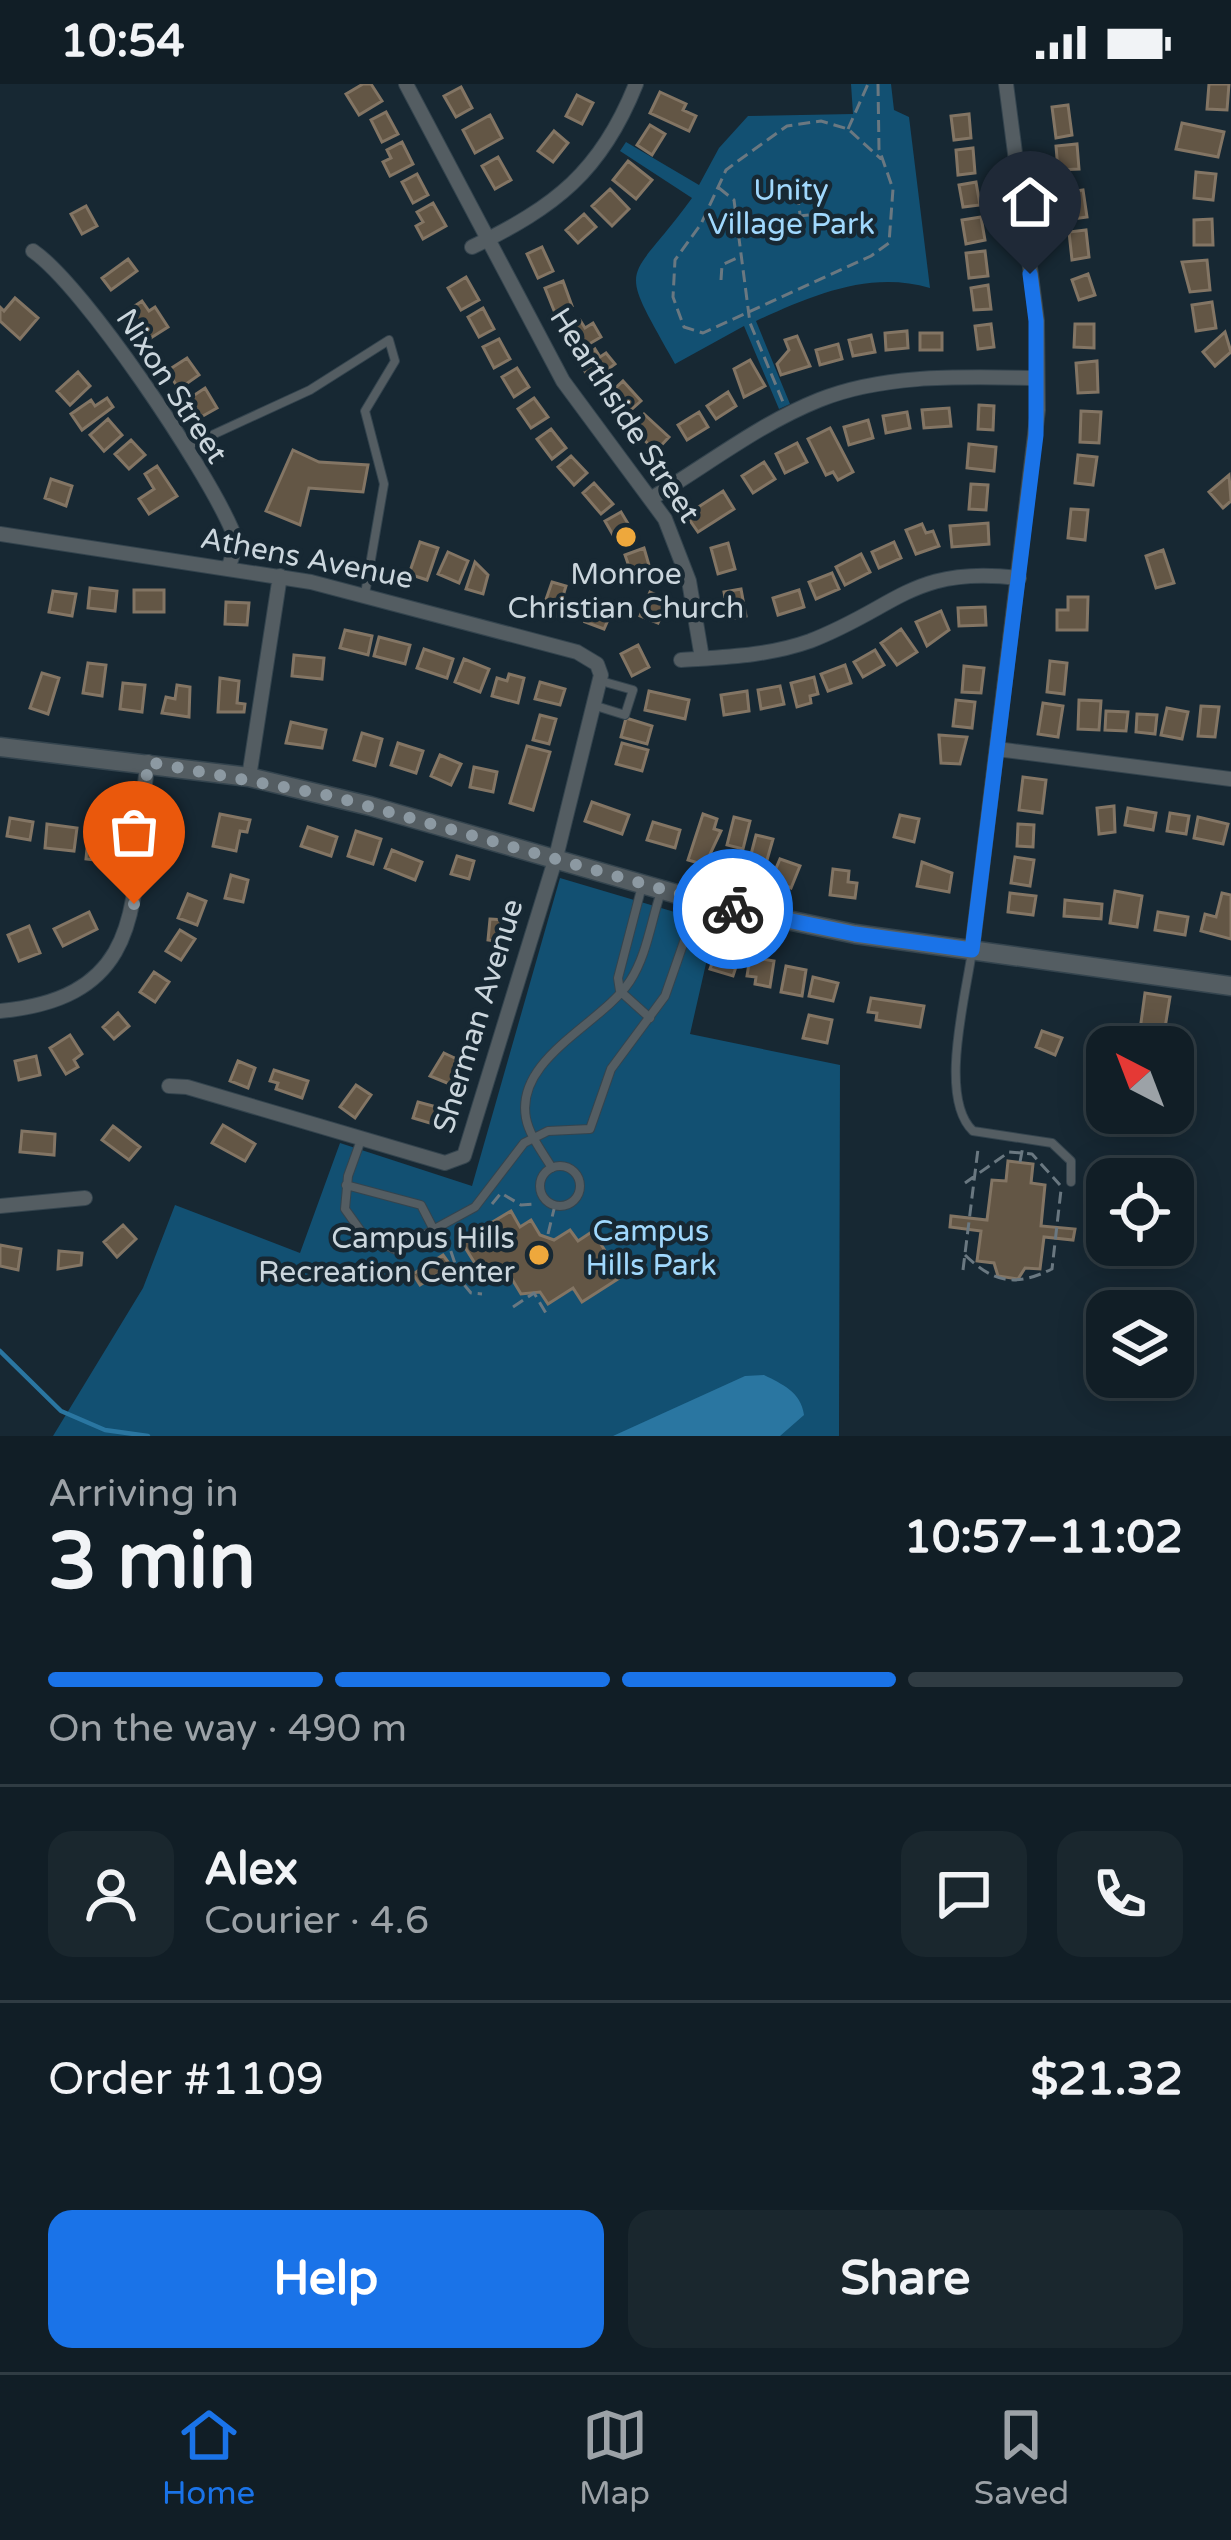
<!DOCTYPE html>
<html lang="en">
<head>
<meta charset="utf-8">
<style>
	:root { --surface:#111e26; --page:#1a272e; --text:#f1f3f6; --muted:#9ca2a7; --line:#303c43; --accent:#1a73e8 }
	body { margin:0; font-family:"Varela Round",sans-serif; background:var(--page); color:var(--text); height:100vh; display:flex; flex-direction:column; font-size:45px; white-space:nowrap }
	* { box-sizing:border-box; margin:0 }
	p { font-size:39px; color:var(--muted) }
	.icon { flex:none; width:66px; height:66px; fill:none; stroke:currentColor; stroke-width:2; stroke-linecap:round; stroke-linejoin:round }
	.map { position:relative; height:1352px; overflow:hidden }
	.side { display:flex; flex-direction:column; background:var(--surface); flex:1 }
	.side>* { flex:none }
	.needle { width:78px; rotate:318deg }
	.controls { position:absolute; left:1086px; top:942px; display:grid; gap:24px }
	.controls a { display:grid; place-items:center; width:108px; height:108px; border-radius:24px; background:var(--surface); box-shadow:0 6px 30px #0003,0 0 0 3px var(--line); font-size:60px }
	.pin { position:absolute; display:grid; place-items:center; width:102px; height:102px; color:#fff; margin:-123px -51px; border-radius:50% 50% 50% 0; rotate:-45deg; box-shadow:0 0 12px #0007 }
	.pin .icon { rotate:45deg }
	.courier { position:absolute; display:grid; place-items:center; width:120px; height:120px; margin:-60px; border:9px solid #1a73e8; border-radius:50%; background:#fff; color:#222; box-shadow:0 3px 15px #0007 }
	.headline em { font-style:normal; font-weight:700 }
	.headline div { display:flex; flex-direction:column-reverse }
	.headline { display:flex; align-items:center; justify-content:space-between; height:204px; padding:0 48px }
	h1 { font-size:78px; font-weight:700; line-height:90px }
	.bar { display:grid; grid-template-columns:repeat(4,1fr); gap:18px 12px; align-content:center; height:144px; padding:0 48px }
	.bar i { height:15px; border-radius:9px; background:var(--line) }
	.bar .current { background:var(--accent) }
	.bar p { grid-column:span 4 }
	.line { display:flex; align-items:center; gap:30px; padding:0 48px; border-top:3px solid var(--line) }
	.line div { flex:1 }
	.round { display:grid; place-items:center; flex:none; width:126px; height:126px; border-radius:24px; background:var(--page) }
	.action { display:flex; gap:24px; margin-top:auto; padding:24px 48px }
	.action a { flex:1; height:138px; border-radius:24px; background:var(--accent); color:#fff; font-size:48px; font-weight:700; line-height:138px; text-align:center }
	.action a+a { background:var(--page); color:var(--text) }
	.status { display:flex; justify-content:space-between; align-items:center; height:84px; padding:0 60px; background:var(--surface); direction:ltr }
	.status svg { height:33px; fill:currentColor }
	.menu { display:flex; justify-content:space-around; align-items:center; height:168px; border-top:3px solid var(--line); background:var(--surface); font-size:33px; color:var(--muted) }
	.menu a { display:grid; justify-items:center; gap:6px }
	.menu .current { color:var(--accent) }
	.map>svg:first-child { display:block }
</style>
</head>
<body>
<div class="status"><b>10:54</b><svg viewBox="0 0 49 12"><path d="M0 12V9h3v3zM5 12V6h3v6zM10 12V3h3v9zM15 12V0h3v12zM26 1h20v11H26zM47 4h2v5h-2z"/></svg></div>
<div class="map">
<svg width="1231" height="1352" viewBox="0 0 1231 1352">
	<rect width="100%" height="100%" fill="#172833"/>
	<path fill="#125072" d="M851,0H891L894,26L909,33L930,204C869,186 811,212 756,237L790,320L779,325L744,242L675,280C615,173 627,204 692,114L620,67L626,58L699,101L719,64L748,32L853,30Z
		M560,794L715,840L690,950L840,981L839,1352H53L143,1204L175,1121L300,1169L340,1059L472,1102Z"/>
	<path fill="#2a76a1" d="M764,1291C782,1300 801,1308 804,1331L780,1352H613L745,1292Z"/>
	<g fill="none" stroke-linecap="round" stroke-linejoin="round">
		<path stroke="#2a76a1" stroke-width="4.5" d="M0,1267L61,1327L105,1346L148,1352"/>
	</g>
	<path fill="#635645" stroke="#837564" stroke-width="3" d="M363,0H371L382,17L359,31L346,10Z
		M1209,0H1229L1227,26L1207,25Z
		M461,3L472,24L456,33L444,12Z
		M660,8L686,20L683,26L696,32L689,47L650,29Z
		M577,11L593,19L582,40L566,32Z
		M1068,21L1072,51L1056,54L1052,23Z
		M386,28L398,50L382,58L371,36Z
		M969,30L971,54L954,56L951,32Z
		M490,31L502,54L475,69L463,46Z
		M1182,39L1224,48L1218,73L1176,65Z
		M650,41L665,50L652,71L637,61Z
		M554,47L568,59L553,78L538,67Z
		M402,58L413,80L390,92L383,78L391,74L387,66Z
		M1077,60L1079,85L1058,86L1056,62Z
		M973,64L975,89L958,91L956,66Z
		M498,73L511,96L495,105L482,82Z
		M628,77L652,96L636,115L613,96Z
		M1196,88L1216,90L1213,116L1194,114Z
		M417,90L428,111L413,119L402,98Z
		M976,98L980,121L963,123L959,101Z
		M610,105L629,125L612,142L592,122Z
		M1083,106L1087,133L1065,136L1062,109Z
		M433,119L446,142L423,155L416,142L423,138L417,128Z
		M86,122L97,142L82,150L71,130Z
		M584,130L596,143L578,159L566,146Z
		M981,133L985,156L966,160L962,136Z
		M1212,135L1213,161H1194V136Z
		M1086,146L1089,173L1072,176L1069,148Z
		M542,163L553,187L538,194L527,170Z
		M985,167L988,192L969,194L966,169Z
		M128,175L137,187L111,206L102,194Z
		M1207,176L1210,206L1190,208L1182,178Z
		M1088,190L1095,211L1079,216L1072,196Z
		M466,193L479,216L461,226L448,204Z
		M563,197L572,222L555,229L545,204Z
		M988,201L991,225L974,226L971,204Z
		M15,214L38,234L20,255L0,237V223L4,227Z
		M142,217L149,227L155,223L168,243L146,257L126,228Z
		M1212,218L1216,244L1196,247L1192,221Z
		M483,224L494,245L479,253L468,233Z
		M580,236L585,244L593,239L601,253L577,267L564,246Z
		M991,240L994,263L978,265L975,242Z
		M1075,240H1094V264L1074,263Z
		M907,247L908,264L886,266L885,249Z
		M1225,248L1231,268L1215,282L1203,268Z
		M920,249H942V266H920Z
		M871,251L875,268L853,272L849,256Z
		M797,252L810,282L781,291L777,280L789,266L785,256Z
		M499,255L510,275L494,284L483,263Z
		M838,260L842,275L820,281L816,266Z
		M595,265L600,273L606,269L615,280L592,297L578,278Z
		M187,274L199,291L179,305L167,287Z
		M750,276L765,302L744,313L734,285Z
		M1097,277L1098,308L1078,309L1076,279Z
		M517,284L529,303L514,313L502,293Z
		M78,288L90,302L70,321L57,307Z
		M623,297L641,317L623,333L605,314Z
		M205,304L217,324L201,333L190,314Z
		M728,308L736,322L716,335L707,322Z
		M107,314L113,323L82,346L71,330L91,316L95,322Z
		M534,314L548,333L531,344L518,325Z
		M979,321L994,322L993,346L978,345Z
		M949,324L951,342L924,344L922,326Z
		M1081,327L1101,328L1099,359L1080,358Z
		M699,328L708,343L687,356L678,341Z
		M907,328L910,344L886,349L883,332Z
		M644,330L669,353L656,367L631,344Z
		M108,335L122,351L104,367L90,351Z
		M868,336L873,354L849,361L844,343Z
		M830,344L853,388L838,396L833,388L826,391L808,355Z
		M551,345L566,364L552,375L537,355Z
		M131,356L145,371L129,385L115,370Z
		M797,359L807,378L785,389L776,370Z
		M969,360L996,363L994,387L967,384Z
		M293,366L319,378L368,381L363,408L309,404L300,441L266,427Z
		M1078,371L1097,373L1093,401L1075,399Z
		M571,372L587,389L574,401L558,383Z
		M764,378L775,395L753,409L742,392Z
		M157,382L177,412L149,430L139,415L154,405L145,390Z
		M1229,391L1231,417L1223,424L1209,408Z
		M51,395L72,402L66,422L45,414Z
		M594,399L613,420L601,430L583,409Z
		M971,400L988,401L986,426L969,425Z
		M723,407L734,425L698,448L686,431Z
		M1071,425L1088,426L1085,456L1068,454Z
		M621,428L633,448L617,458L605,437Z
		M988,439L989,460L952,463L950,442Z
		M922,440L926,449L933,447L939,462L916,470L906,446Z
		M420,458L438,464L427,496L409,490Z
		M894,458L901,474L879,484L872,468Z
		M728,459L735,485L718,490L711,464Z
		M644,464L651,488L633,494L625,471Z
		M1163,466L1174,499L1156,504L1146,472Z
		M448,468L468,477L459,499L438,490Z
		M861,470L870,488L845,501L836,483Z
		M475,478L488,491L483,510L466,505Z
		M832,489L839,505L816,515L809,498Z
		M552,498L566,502L557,532L542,527Z
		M90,504L117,507L115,527L88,524Z
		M741,505L746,532L729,535L724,508Z
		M134,506H164V528H134Z
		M799,506L804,523L778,531L773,514Z
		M53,507L76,510L72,532L49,528Z
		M650,508L668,516L658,539L640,532Z
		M1068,513H1088L1087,546H1057V526H1068Z
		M226,518L249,519L247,541L225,540Z
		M593,521L611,529L604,545L585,538Z
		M985,523L986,541L959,542L958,524Z
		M941,527L949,546L927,562L916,538Z
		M901,545L917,568L897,581L881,559Z
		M345,546L372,552L368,571L340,564Z
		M379,553L410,561L405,580L374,572Z
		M638,561L649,583L632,592L621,570Z
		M424,565L453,575L447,594L417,584Z
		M875,566L884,581L863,593L854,578Z
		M294,571L324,574L322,595L292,592Z
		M464,575L489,585L480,608L455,598Z
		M1050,577L1067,579L1064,610L1047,608Z
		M88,579L106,581L102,612L83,609Z
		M845,581L851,599L828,607L821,590Z
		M964,582L984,584L981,609L962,608Z
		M42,589L59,594L48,630L30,624Z
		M509,590L524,594L518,619L492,612L497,594L507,597Z
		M814,593L818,610L810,612L811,619L797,623L791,599Z
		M220,594L239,597L237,619L245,620L244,628H218Z
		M540,598L565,605L560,621L535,615Z
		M123,599L145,601L142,628L120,625Z
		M177,601L190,603L189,633L162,629L166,613L175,615Z
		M780,602L784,620L761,625L758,606Z
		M649,607L689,616L685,635L645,626Z
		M747,607L749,627L724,631L721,611Z
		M956,616L975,618L972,644L953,642Z
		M1079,616L1101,617L1099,646L1078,645Z
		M1043,619L1063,622L1058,653L1038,650Z
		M1201,622L1219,623L1215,653L1198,652Z
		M1167,624L1188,628L1182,655L1161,651Z
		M1106,627L1128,628L1126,647L1105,646Z
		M1137,630L1157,631L1155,650L1136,648Z
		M540,631L556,635L549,660L533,656Z
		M626,634L652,642L647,660L621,653Z
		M291,638L326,646L322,664L286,659Z
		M362,649L382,655L375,682L354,676Z
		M939,651L967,653L960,680L941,679Z
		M398,659L423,667L416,689L391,681Z
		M622,659L648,666L642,687L616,680Z
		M527,662L550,668L533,726L510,719Z
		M440,671L461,680L451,701L431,692Z
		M474,683L497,688L493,708L470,703Z
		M1023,693L1046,696L1042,729L1019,726Z
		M592,718L629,731L622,750L585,737Z
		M1114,722L1115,748L1099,750L1097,724Z
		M1128,724L1156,729L1153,746L1125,741Z
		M1170,729L1189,732L1186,750L1167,747Z
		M220,730L250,736L247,748L240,747L236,767L213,762Z
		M703,730L717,735L714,745L721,747L705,781L688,776Z
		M900,731L919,735L914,758L894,753Z
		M734,733L750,737L743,765L727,761Z
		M1198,733L1228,740L1223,760L1194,754Z
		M10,734L33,738L30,756L7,752Z
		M653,738L680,746L675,764L647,756Z
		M47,740L77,744L74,767L45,764Z
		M1018,740L1034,741L1033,763L1017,762Z
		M308,743L337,753L331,772L301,762Z
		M89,744L115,747L112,768L106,767L104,777L86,775Z
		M356,747L381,755L373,780L348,772Z
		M756,751L773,755L765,783L749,778Z
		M392,766L422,778L415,796L385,784Z
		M457,772L474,777L469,795L451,790Z
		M1015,773L1034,776L1030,802L1011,799Z
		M780,775L800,782L791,804L771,796Z
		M922,778L952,789L949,808L917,802Z
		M833,785L849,787L848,798L857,799L855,814L830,811Z
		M231,791L248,796L243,818L225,814Z
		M1115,807L1142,812L1137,843L1110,839Z
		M1010,809L1036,812L1033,831L1008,828Z
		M1222,809L1231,811V855L1201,847L1205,830L1216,833Z
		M188,810L206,817L197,841L178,834Z
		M1065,816L1102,820L1101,835L1064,832Z
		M89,828L97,845L63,862L54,845Z
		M1158,828L1188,833L1185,851L1155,846Z
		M490,835L505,836L503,858L488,856Z
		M29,842L40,869L19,877L8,851Z
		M180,846L195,855L181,876L166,867Z
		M718,863L740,871L733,892L710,885Z
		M750,873L774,877L770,903L755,900L756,893L747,892Z
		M786,882L806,886L802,912L781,908Z
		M154,888L169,898L155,918L140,908Z
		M813,893L838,899L833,917L809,912Z
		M1145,909L1170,913L1164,950L1140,946Z
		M871,914L924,922L920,943L876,936L877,929L868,928Z
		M118,929L129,942L114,955L103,943Z
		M809,931L832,936L827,959L803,954Z
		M1042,947L1062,954L1055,971L1036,963Z
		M70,951L82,970L74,976L78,983L66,990L50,964Z
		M444,969L463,978L452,1001L430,992Z
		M36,972L40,991L19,996L15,977Z
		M238,977L255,984L248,1004L230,997Z
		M274,986L308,997L302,1014L276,1005L278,999L270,997Z
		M356,1001L371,1011L355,1034L340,1023Z
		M418,1018L448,1026L443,1043L413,1034Z
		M223,1041L255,1060L245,1077L212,1059Z
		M113,1042L140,1063L129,1076L102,1056Z
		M22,1047L55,1050L54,1071L20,1068Z
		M1008,1077L1033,1080L1031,1099L1045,1101L1041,1142L1075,1145L1073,1156L1044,1153L1040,1185L1025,1184L1018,1195L998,1192L994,1179L977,1177L981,1147L950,1143L951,1132L987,1136L992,1096L1006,1097Z
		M511,1127L520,1143L531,1136L540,1151L554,1156L570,1146L578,1157L593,1147L621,1193L582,1218L573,1204L548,1220L540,1208L521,1210L506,1185L486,1197L461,1157Z
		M123,1141L136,1155L117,1173L104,1158Z
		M0,1161L21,1165L18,1186L0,1182Z
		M59,1167L82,1169L81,1181L58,1185Z
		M443,1171L451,1182L420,1201L413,1190Z"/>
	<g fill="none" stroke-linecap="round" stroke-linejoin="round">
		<defs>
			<path id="service" d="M184,364L310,306L389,256L395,277L365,327L384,400L365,510
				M596,622L625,631L633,606L601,597
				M642,802L618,894L620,907L650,934
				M972,867C966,912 938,1014 973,1047L1052,1059L1071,1077V1098
				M361,1056L348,1092L345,1125L365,1153L396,1166L475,1123L524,1059L548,1047L590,1045L611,985L665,912L687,849
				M540 1102a20 20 0 1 1 40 0a20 20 0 1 1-40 0Z
				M552,1084C543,1069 529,1051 526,1034C515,974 602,940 630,897C647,871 651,837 661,808
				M346,1101L421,1121L435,1148"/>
			<path id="minor" d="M406,0L563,297L665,435L689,497L702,574
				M472,163C555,123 601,88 636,0
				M33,167C85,203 206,385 232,446C237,459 233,471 229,482
				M652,414C707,381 759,340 819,316C886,289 966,293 1037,294
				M0,450L311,498L577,568L597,580L601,591L556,773L464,1072L445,1079L187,1003L169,1002
				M681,576C724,573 768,572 810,557C898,523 913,481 1019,494
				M997,665L1231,695
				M249,693L280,492
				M972,866L1038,326L1037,237L1006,0
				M0,927C160,912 128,798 148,678
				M0,1122L85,1114"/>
			<path id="tertiary" d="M0,663L249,693L370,722L715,821L855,850L1231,902"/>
		</defs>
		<use href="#service" stroke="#34444e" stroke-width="10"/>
		<use href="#minor" stroke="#34444e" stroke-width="16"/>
		<use href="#tertiary" stroke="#34444e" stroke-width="21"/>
		<path stroke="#6a7881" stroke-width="3" stroke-dasharray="12 6" stroke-linecap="butt" d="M878,0L879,65L893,105L889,159L871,172L703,249L684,243L673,213L675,176L701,140L726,86L738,77L787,42L821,37L848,45L881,75
			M848,45L868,0
			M719,104L734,116L750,239L783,318
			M797,109L800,130
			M743,138L827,129
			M721,196L722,181L741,172
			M1020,1078L1023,1062
			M965,1099L1009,1068L1032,1070L1060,1101
			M492,1120L501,1109L521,1121L537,1120
			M445,1150L461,1197L471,1209L482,1210
			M548,1150L555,1121
			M965,1171C994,1199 1015,1203 1052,1185L1061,1106
			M963,1186L978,1065
			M513,1223L534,1209L547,1231"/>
		<use href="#service" stroke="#545d62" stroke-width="8"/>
		<use href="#minor" stroke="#545d62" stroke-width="14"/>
		<use href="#tertiary" stroke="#545d62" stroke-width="18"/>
	</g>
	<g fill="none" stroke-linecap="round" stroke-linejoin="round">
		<path stroke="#8c99a2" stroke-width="12" stroke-dasharray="0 21.6" d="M134,820L148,678L332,712L733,825"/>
		<path stroke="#1a73e8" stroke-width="15" d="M733,825L855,850L972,866L1036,351V237L1030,190"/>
	</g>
	<g fill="#eea83c" stroke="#172833" stroke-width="4.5">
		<circle cx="626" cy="453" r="12"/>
		<circle cx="539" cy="1171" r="12"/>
	</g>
	<g text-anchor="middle" stroke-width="9" stroke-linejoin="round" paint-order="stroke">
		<g font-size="30" fill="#a0d8fd" stroke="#172833">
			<text x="791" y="116">Unity<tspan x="791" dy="34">Village Park</tspan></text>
			<text x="651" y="1157">Campus<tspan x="651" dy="34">Hills Park</tspan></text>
		</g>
		<g font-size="30" fill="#cbd6dd" stroke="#172833">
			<text transform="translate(172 302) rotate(57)" y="10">Nixon Street</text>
			<text transform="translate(625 331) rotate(57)" y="10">Hearthside Street</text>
			<text transform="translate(307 474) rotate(11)" y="10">Athens Avenue</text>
			<text transform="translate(478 932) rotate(-73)" y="10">Sherman Avenue</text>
		</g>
		<g font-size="30" fill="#cbd6dd" stroke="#172833">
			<text x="626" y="500">Monroe<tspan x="626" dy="34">Christian Church</tspan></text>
			<text x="515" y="1164" text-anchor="end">Campus Hills<tspan x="515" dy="34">Recreation Center</tspan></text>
		</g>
	</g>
</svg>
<div class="controls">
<a><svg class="needle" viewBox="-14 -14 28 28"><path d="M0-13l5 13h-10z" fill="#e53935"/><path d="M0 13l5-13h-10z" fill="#9ca2a7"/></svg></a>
<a><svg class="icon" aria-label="locate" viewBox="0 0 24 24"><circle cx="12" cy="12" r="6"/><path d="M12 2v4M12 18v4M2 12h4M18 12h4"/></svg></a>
<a><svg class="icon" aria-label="layers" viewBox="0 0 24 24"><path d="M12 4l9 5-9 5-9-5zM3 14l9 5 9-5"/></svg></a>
</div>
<div class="pin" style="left:134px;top:820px;background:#ea580c"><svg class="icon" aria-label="bag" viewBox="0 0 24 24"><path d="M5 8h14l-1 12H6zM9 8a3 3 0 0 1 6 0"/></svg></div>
<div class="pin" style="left:1030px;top:190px;background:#1f2937"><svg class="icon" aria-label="home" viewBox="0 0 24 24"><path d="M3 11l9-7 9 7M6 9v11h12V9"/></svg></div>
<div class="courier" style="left:733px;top:825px"><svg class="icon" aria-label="bike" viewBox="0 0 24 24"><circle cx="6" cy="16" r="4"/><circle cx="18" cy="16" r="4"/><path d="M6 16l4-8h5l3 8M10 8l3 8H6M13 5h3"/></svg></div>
</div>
<section class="side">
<div class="headline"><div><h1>3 min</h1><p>Arriving in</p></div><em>10:57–11:02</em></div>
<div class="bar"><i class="current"></i><i class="current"></i><i class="current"></i><i></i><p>On the way · 490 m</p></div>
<div class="line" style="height:216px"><a class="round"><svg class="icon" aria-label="person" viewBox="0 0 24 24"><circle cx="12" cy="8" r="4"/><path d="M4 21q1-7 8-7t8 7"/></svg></a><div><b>Alex</b><p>Courier · 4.6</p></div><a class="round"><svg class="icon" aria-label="chat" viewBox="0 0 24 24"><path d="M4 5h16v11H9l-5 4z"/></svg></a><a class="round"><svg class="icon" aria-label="phone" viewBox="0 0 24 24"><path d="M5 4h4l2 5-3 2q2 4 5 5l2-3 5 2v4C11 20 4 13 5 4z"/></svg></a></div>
<div class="line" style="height:156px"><div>Order #1109</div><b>$21.32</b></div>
<div class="action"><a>Help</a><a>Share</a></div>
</section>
<nav class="menu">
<a class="current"><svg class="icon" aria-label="home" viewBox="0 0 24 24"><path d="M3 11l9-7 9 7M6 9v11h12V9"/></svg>Home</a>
<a><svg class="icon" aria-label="map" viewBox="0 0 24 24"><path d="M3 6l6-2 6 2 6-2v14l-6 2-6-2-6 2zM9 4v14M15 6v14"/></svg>Map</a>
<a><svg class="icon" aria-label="saved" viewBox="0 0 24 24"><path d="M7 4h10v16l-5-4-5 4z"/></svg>Saved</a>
</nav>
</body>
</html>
